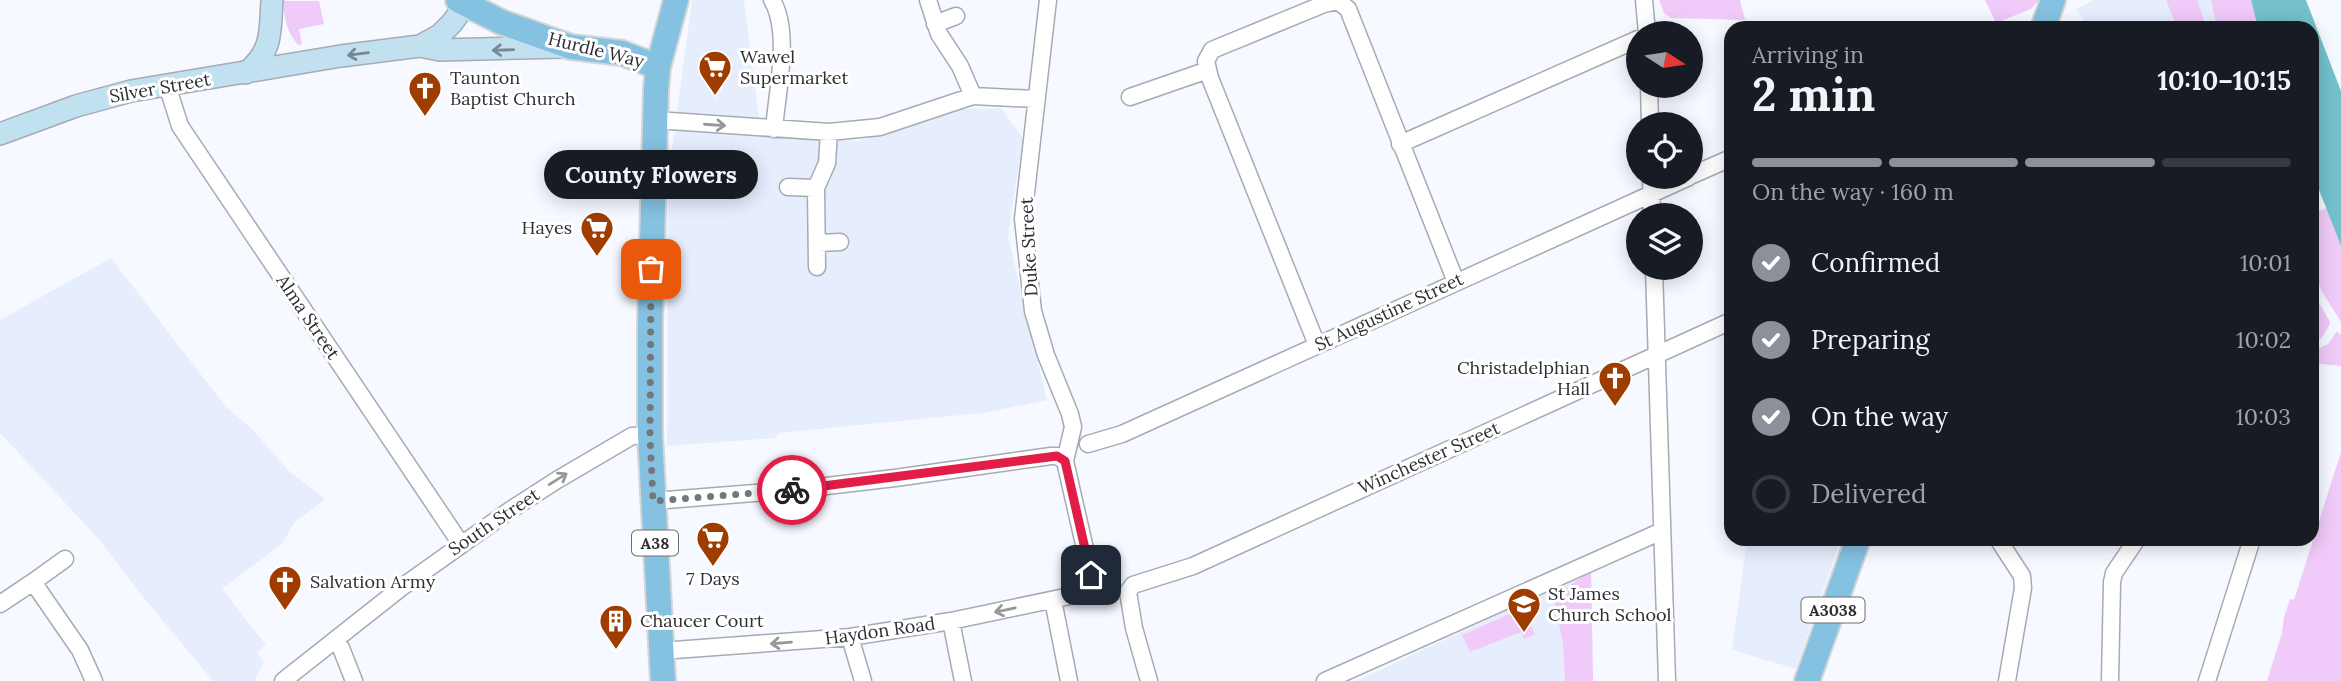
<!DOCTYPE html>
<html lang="en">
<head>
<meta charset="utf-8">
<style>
	:root { --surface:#171b24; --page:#242831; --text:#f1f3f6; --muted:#9ea1a6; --line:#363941; --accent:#8c9099 }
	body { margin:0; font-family:Lora,serif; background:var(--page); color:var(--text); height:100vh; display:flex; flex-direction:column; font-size:26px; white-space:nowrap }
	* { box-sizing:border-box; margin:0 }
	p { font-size:23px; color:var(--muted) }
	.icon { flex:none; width:38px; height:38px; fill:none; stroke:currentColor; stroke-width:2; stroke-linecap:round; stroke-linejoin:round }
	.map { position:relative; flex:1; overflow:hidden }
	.panel { position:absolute; left:1724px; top:21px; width:595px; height:525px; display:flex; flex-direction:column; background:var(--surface); border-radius:21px; box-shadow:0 4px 18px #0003 }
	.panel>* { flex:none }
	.needle { width:46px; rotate:102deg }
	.fabs { position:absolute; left:1626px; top:21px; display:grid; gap:14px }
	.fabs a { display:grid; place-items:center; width:77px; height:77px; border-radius:50%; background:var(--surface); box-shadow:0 4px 18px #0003; font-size:35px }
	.pin { position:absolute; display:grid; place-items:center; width:60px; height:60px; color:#fff; margin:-30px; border-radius:14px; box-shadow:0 4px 10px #0006 }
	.courier { position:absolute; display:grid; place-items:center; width:70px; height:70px; margin:-35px; border:5px solid #e11d48; border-radius:50%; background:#fff; color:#222; box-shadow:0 2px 9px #0007 }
	.bubble { position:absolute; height:49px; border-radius:24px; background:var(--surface); box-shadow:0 4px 18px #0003; font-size:23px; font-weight:800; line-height:49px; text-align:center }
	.head em { font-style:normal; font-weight:800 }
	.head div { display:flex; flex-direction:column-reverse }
	.head { display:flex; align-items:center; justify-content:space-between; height:119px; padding:0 28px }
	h1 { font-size:46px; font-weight:800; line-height:52px }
	.bar { display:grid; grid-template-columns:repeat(4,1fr); gap:10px 7px; align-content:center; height:84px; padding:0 28px }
	.bar i { height:9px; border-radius:5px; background:var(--line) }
	.bar .selected { background:var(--accent) }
	.bar p { grid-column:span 4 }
	ol { padding:0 28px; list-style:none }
	li { display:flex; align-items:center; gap:21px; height:77px }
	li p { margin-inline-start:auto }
	li .icon { padding:7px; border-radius:50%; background:var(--accent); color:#fff; stroke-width:4 }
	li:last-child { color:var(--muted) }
	li i { width:38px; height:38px; border:4px solid var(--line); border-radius:50% }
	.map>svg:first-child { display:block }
</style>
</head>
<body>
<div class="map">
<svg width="2341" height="681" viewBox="0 0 2341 681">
	<rect width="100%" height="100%" fill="#f6f9ff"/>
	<path fill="#e6eefe" d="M692,0H744L761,135L859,141L956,109L1001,108L1023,138L1008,236L1047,400L982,413L779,433L775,438L667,446L668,178Z
		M2094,0H2211L2217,28H2087L2077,9Z
		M111,258L226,407L252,429L288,470L325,499L294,523L282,544L222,589L266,645L257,653L264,662L254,681H213L144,598L97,537L0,433V320Z
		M1747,539H1841L1796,669L1732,650Z
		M1591,571L1593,681H1356L1367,676Z"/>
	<path fill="#f0caf9" d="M1659,0H1740L1745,20L1671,18L1664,13Z
		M1985,0H2039L2031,9L1996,23Z
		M2166,0H2197L2207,28H2177Z
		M2211,0H2251L2258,28H2217Z
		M284,1H319L324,24L299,29L302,44L298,45C287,32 283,17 284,1Z
		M2327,208L2341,246V322L2321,290L2312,265V213Z
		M2312,290L2330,322C2327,332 2322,340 2312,343Z
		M2337,331L2341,335V366L2312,363V351L2328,344Z
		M2341,452V681H2267L2282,633L2284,617L2290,599L2294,600Z
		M1591,571L1593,681H1565L1563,644L1555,604L1556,595Z
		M1521,609L1531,611V626L1535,634L1524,639L1521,632L1470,652L1462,635Z"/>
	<path fill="#74c1cb" d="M2251,0H2306L2341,91V246L2312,172V28H2258Z"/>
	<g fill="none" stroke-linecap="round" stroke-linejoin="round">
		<defs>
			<path id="minor" d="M772,0C791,32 777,92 774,129
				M928,0L939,34L960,66L973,96
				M1644,0L1647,33
				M1338,1L1348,9L1456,282
				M935,24L956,16
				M167,85L180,126L461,544
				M1649,86L1650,124
				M1130,97L1208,70
				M656,120L829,132L880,127L973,96L1035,99
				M1400,144L1638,39
				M1690,176L1731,158
				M1651,177L1652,215
				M788,187L816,188
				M818,243L840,242
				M817,267L816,188L827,163L829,132
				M1654,268L1667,681
				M1317,345L1210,78L1206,61L1212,50L1324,4L1338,1
				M1088,444L1122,434L1689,177
				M654,501L792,490L895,478L1051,456H1057L1065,461
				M1998,539L2022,576L2023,588L2007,681
				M33,582L65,559
				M1053,600L1069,681
				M0,604L33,582L80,650L94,681
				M951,621L963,681
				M850,637L863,681
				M335,640L341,648L354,681
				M661,651L850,637L951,621L1084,593C1091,588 1091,583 1091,575L1065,461L1073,427L1070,414L1046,355L1033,311L1023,219L1048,0
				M283,681L402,587L509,511L557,480L632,436L650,435
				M1149,681L1134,628L1128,592L1133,585L1193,566L1731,321
				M1325,681L1662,531
				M2110,681L2112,582L2114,573L2137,539
				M2207,681L2252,539"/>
			<path id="secondary" d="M420,46L440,50L565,47
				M246,73C273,51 270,32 272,0
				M0,134L76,106L131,91L341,56L420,46L440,35L452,23L465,5"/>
			<path id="primary" d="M458,0L501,22L571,47L622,53L658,67
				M2043,28L2053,0
				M663,681L650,435V323L656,90L658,67L676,0
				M1807,681L1858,539"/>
		</defs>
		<use href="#minor" stroke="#a6aab2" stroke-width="19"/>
		<use href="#secondary" stroke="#a6aab2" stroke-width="24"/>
		<use href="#primary" stroke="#d5d5d6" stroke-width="28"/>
		<use href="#minor" stroke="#fff" stroke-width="16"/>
		<use href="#secondary" stroke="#c2e1f0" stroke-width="21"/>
		<use href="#primary" stroke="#85c2e1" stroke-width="24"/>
	</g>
	<defs><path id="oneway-shaft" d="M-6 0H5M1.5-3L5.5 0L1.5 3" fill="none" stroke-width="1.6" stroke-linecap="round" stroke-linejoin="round" transform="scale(1.75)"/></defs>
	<g stroke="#788891">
		<use href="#oneway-shaft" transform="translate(503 50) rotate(178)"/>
		<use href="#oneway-shaft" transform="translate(358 54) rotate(173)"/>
	</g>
	<g stroke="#969798">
		<use href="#oneway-shaft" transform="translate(715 125) rotate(4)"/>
		<use href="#oneway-shaft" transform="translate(558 479) rotate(-32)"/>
		<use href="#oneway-shaft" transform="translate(1005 610) rotate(168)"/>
		<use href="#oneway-shaft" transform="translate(781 643) rotate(175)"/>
	</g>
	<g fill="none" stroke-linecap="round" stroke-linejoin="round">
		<path stroke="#73767a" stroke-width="7" stroke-dasharray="0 12.6" d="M651,269L650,435L653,501L792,490"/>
		<path stroke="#e11d48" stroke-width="9" d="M792,490L1057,456L1065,461L1091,575"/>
	</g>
	<defs>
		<symbol id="supermarket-pin" viewBox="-11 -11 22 30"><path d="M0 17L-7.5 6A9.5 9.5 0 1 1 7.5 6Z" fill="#9f3c00" stroke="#fff"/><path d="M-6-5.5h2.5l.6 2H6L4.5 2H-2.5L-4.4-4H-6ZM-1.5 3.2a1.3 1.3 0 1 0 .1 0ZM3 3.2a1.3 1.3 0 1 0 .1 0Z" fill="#fff"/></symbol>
		<symbol id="church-pin" viewBox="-11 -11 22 30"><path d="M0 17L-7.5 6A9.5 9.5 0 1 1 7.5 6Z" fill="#9f3c00" stroke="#fff"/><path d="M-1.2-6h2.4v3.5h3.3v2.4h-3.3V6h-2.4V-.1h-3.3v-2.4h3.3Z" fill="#fff"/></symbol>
		<symbol id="school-pin" viewBox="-11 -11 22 30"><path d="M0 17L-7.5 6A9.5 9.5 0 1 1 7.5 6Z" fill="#9f3c00" stroke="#fff"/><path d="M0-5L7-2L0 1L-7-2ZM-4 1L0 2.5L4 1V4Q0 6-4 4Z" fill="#fff"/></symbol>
		<symbol id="building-pin" viewBox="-11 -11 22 30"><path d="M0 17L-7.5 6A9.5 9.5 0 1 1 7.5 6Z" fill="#9f3c00" stroke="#fff"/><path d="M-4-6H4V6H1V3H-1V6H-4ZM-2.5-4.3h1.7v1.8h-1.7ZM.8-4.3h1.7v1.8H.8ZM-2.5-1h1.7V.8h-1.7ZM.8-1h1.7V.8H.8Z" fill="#fff"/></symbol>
	</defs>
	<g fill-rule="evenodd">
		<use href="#supermarket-pin" x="696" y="48" width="38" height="52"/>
		<use href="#church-pin" x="406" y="69" width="38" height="52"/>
		<use href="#supermarket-pin" x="578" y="209" width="38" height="52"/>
		<use href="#church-pin" x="1596" y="359" width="38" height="52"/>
		<use href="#supermarket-pin" x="694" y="519" width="38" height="52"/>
		<use href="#church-pin" x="266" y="563" width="38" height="52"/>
		<use href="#school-pin" x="1505" y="585" width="38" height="52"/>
		<use href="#building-pin" x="597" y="602" width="38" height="52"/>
	</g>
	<g text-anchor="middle" stroke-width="6" stroke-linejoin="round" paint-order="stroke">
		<g fill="#fff" stroke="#6c6d70" stroke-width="2">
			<rect x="632" y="530.5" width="46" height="25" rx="5"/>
			<rect x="1801.5" y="597.5" width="63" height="25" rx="5"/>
		</g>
		<g font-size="16" font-weight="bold" fill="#2d2f32">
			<text x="655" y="549">A38</text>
			<text x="1833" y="616">A3038</text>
		</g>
		<g font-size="18" fill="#2d2f32" stroke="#fff">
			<text transform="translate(596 50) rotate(14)" y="6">Hurdle Way</text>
			<text transform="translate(160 88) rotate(-10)" y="6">Silver Street</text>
			<text transform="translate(1029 247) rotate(-93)" y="6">Duke Street</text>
			<text transform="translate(1389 312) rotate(-25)" y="6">St Augustine Street</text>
			<text transform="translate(308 317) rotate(56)" y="6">Alma Street</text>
			<text transform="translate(1429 458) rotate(-24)" y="6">Winchester Street</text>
			<text transform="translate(494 522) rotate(-34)" y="6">South Street</text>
			<text transform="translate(880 631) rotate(-8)" y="6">Haydon Road</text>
		</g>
		<g font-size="18" fill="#2d2f32" stroke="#fff" text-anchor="start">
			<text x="740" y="63">Wawel<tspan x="740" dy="21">Supermarket</tspan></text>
			<text x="450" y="84">Taunton<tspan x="450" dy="21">Baptist Church</tspan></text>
			<text x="572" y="234" text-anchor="end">Hayes</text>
			<text x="1590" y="374" text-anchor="end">Christadelphian<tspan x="1590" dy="21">Hall</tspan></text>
			<text x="713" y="585" text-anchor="middle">7 Days</text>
			<text x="310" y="588">Salvation Army</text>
			<text x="1548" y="600">St James<tspan x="1548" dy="21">Church School</tspan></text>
			<text x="640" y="627">Chaucer Court</text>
		</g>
	</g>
</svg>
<div class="fabs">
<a><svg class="needle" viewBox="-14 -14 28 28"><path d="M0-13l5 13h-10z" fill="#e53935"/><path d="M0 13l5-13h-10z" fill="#9ea1a6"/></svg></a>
<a><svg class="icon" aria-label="locate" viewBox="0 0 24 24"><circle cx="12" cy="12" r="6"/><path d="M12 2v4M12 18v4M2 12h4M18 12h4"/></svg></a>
<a><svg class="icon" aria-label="layers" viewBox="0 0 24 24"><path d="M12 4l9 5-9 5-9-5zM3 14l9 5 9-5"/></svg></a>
</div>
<div class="pin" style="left:651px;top:269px;background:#ea580c"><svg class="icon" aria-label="bag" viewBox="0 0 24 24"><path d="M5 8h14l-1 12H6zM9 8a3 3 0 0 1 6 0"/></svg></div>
<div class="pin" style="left:1091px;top:575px;background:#1f2937"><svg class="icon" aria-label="home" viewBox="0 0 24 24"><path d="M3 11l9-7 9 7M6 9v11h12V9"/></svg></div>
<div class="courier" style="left:792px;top:490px"><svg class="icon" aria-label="bike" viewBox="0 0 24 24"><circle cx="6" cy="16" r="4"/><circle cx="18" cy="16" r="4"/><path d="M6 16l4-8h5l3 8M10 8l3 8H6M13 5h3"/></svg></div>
<div class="bubble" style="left:544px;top:150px;width:214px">County Flowers</div>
<section class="panel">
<div class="head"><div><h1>2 min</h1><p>Arriving in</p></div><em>10:10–10:15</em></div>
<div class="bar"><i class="selected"></i><i class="selected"></i><i class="selected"></i><i></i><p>On the way · 160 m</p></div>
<ol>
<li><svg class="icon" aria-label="check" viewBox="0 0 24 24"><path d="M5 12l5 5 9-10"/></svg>Confirmed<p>10:01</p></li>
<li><svg class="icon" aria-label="check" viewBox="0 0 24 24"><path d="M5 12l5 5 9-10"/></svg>Preparing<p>10:02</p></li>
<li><svg class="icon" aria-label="check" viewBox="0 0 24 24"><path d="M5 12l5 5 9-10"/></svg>On the way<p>10:03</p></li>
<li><i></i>Delivered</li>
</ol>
</section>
</div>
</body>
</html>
